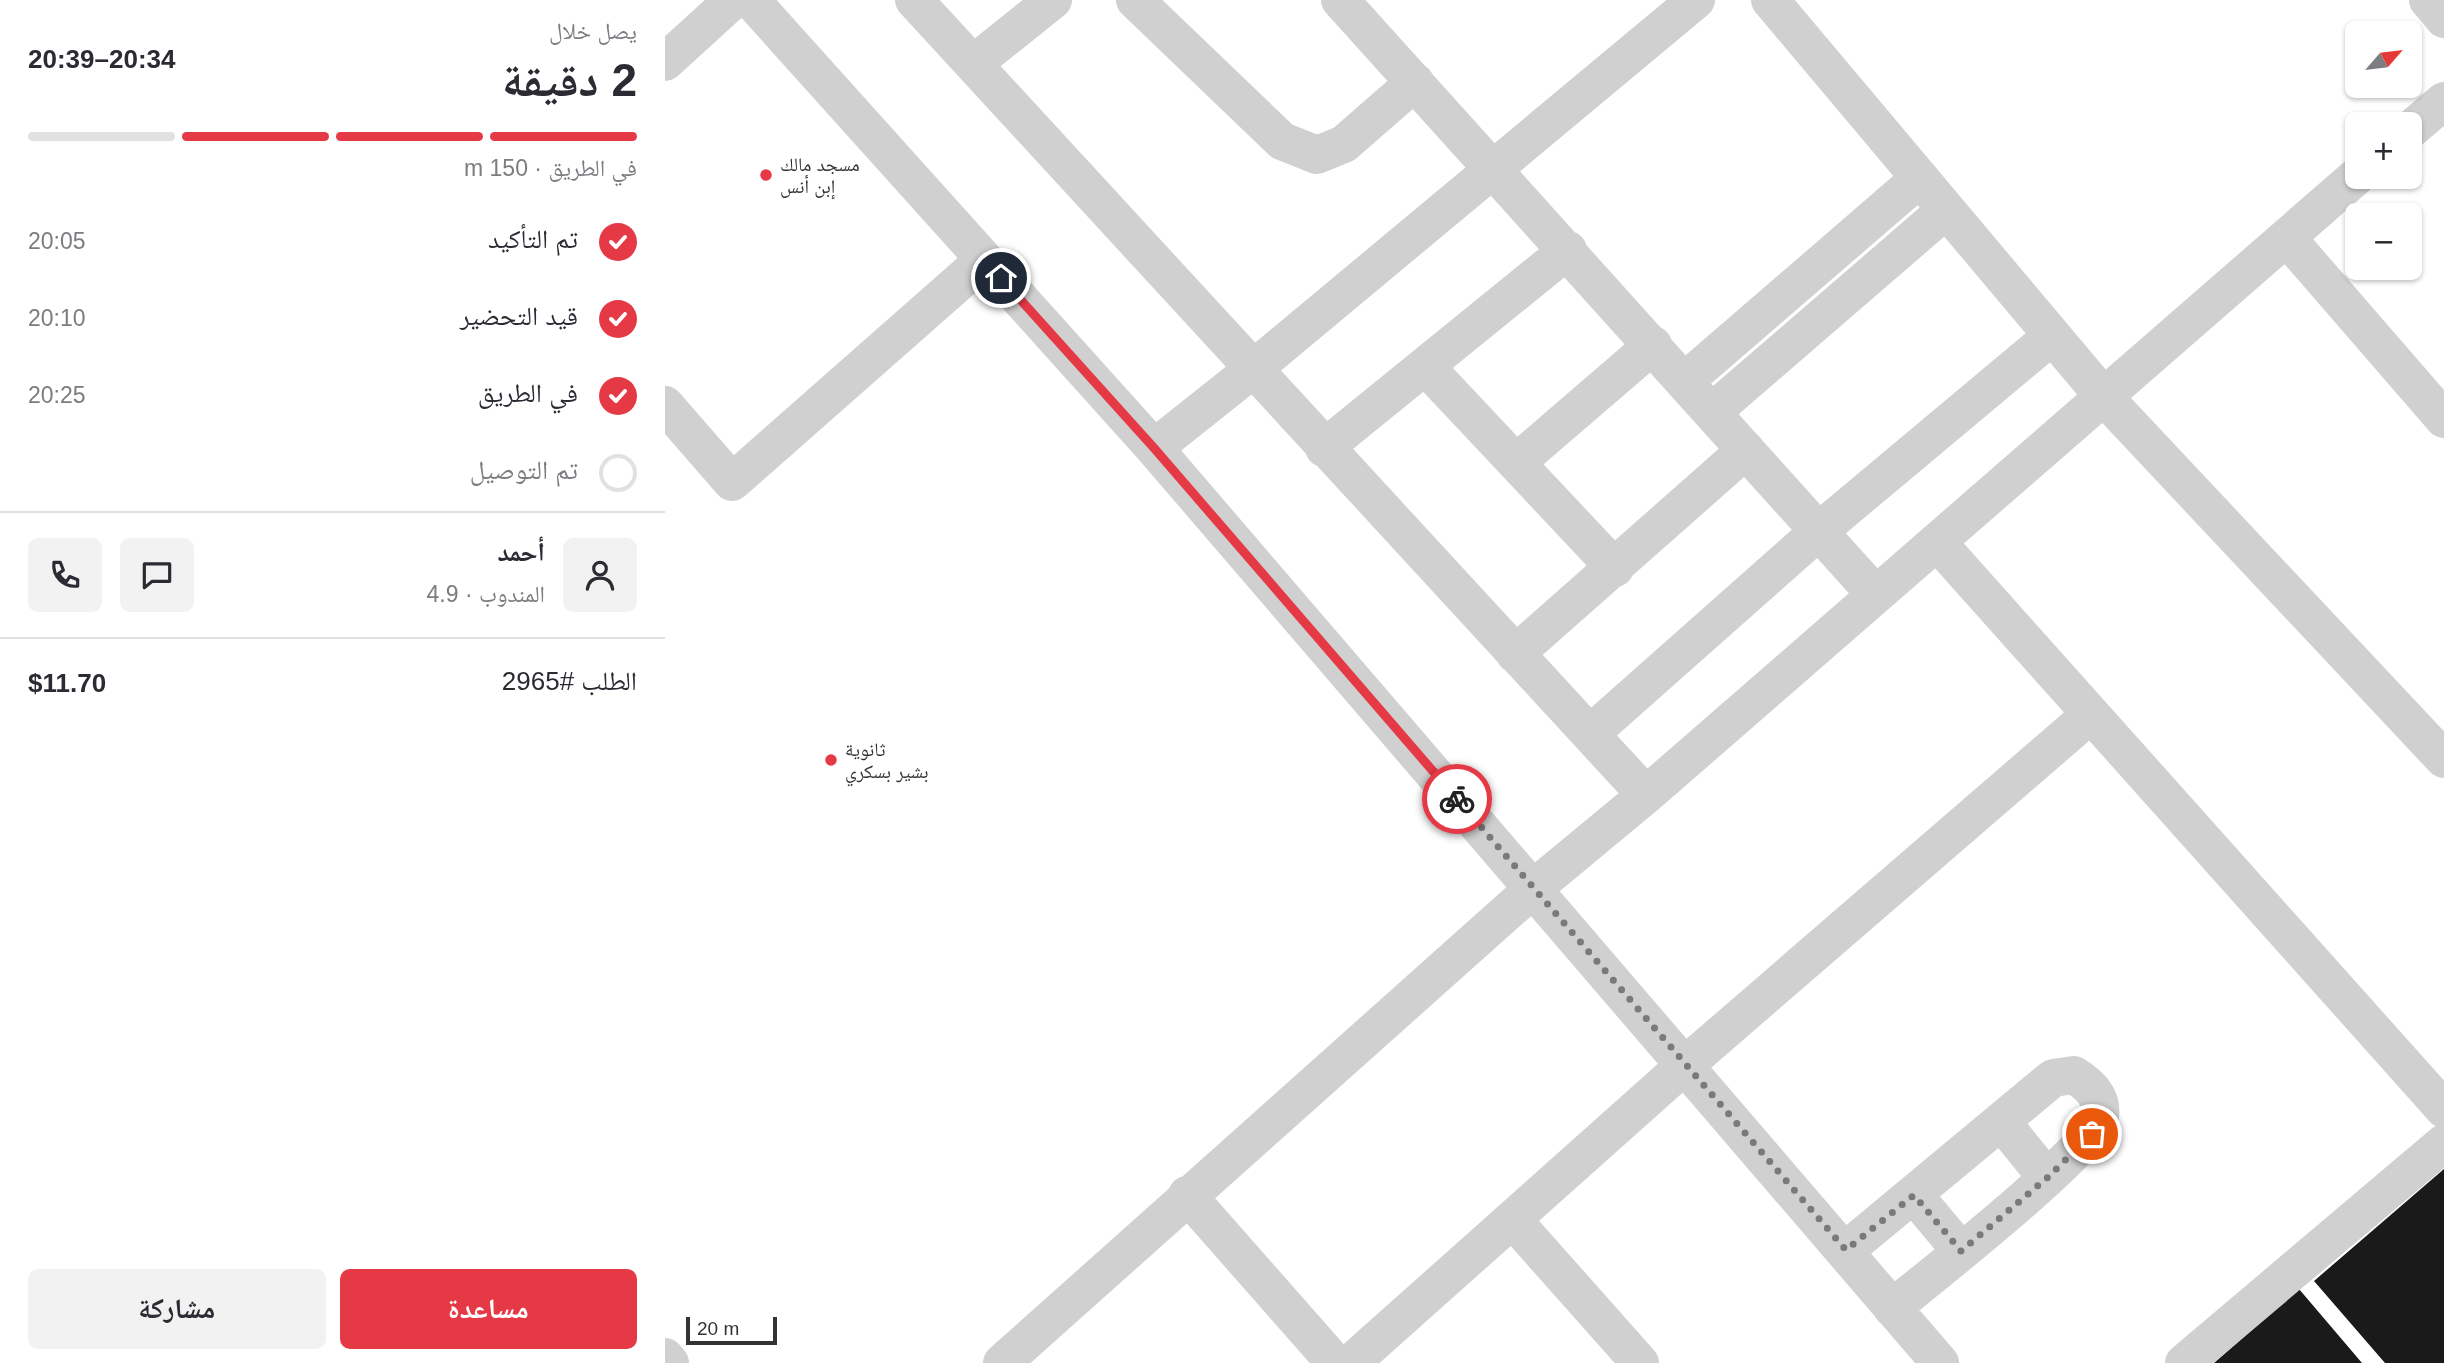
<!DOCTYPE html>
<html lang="ar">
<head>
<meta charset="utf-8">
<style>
	:root { --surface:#fff; --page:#f2f2f3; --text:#2b2b33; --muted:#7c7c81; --line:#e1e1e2; --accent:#e63946 }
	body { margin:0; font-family:Helvetica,"Noto Naskh Arabic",sans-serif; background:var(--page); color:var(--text); direction:rtl; height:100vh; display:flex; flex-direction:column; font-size:26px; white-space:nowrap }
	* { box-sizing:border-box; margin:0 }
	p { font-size:23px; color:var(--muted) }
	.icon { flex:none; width:38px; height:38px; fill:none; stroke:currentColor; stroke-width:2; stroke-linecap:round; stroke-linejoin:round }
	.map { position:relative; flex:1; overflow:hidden; direction:ltr }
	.drawer { display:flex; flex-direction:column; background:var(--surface); width:665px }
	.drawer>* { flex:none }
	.needle { width:46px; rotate:62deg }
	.tools { position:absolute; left:1680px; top:21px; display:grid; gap:14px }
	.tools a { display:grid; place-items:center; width:77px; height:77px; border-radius:10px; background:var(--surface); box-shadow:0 2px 5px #0004; font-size:35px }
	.scale { position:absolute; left:21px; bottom:18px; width:91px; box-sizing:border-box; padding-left:7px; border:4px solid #333; border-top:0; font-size:19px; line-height:24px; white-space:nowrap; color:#333; -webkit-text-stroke:5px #fff; paint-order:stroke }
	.pin { position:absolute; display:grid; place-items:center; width:60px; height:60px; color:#fff; margin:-30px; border:4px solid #fff; border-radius:50%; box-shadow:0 2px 7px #0007 }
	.courier { position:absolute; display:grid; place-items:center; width:70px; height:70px; margin:-35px; border:5px solid #e63946; border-radius:50%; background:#fff; color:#222; box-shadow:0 2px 9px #0007 }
	.overview em { font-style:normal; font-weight:800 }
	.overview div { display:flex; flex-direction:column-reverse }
	.overview { display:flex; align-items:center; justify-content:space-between; height:119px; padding:0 28px }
	h1 { font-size:46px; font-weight:800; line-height:52px }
	.bar { display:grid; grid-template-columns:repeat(4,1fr); gap:10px 7px; align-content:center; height:84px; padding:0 28px }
	.bar i { height:9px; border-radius:5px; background:var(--line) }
	.bar .on { background:var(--accent) }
	.bar p { grid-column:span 4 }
	.line { display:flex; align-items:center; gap:18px; padding:0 28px; border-top:2px solid var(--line) }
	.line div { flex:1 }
	.round { display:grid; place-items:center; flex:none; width:74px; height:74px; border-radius:10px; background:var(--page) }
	ol { padding:0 28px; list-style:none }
	li { display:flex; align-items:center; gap:21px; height:77px }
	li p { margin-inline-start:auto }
	li .icon { padding:7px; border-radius:50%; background:var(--accent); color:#fff; stroke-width:4 }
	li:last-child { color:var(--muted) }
	li i { width:38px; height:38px; border:4px solid var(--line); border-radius:50% }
	.cta { display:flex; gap:14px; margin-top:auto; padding:14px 28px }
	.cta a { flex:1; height:80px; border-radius:10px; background:var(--accent); color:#fff; font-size:28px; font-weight:800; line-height:80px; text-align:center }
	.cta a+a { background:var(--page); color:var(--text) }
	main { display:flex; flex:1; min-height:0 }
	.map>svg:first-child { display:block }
</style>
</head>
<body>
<main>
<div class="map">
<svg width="1779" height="1363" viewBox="0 0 1779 1363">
	<rect width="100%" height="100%" fill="#fff"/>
	<path fill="#1a1a1a" d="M1779,1169V1363H1720L1649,1281Z
		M1634,1289L1697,1363H1549Z"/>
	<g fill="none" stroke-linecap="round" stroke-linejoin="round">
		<path stroke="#d0d0d0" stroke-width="38" d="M86,0L489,448L1275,1363
			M249,0L981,795
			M470,0L617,141L652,155L679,144L750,82
			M675,0L1211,595
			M1105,0L1439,397L1779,759
			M1763,0L1779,19
			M0,62L68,0
			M308,64L388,0
			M1745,130L1779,101
			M1622,238L1779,419
			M760,366L950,568
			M1020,381L1255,178
			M0,405L67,482L319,260
			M1047,412L1281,210
			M489,448L587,370L1031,0
			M659,448L903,250
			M852,462L988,345
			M1273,543L1779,1109
			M850,654L1081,450
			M925,734L1154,531L1387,336
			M1336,1121L1382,1178
			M522,1195L670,1363
			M1249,1195L1296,1251
			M848,1220L975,1363
			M1181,1250L1388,1078L1409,1075C1425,1085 1438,1097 1435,1117C1430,1148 1260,1281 1227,1308
			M0,1357L5,1363
			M337,1363L869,888L981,795L1692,176
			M686,1363L1019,1066L1425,715
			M1519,1363L1779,1143"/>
	</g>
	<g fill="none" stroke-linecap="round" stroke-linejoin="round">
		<path stroke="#7a7a7a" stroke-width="7" stroke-dasharray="0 12.6" d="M792,799L1181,1250L1249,1195L1296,1251L1382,1178L1427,1134"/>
		<path stroke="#e63946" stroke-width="9" d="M336,278L489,448L792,799"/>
	</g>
	<g fill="#e63946" stroke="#fff" stroke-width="2.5">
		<circle cx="101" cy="175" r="7"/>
		<circle cx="166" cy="760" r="7"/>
	</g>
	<g text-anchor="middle" stroke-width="7" stroke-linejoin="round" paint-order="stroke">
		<g font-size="19" fill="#333" stroke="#fff" text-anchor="start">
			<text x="115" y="171">مسجد مالك<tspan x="115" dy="22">إبن أنس</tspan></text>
			<text x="180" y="756">ثانوية<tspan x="180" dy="22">بشير بسكري</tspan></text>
		</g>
	</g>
</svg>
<div class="tools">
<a><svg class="needle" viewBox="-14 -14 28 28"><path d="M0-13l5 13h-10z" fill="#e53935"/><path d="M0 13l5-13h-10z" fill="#7c7c81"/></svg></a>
<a>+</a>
<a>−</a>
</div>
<div class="scale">20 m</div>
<div class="pin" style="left:1427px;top:1134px;background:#ea580c"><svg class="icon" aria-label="bag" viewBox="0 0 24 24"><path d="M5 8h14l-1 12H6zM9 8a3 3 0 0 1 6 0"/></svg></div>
<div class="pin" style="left:336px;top:278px;background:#1f2937"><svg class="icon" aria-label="home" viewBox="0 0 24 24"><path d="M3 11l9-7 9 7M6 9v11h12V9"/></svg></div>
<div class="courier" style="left:792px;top:799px"><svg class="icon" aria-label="bike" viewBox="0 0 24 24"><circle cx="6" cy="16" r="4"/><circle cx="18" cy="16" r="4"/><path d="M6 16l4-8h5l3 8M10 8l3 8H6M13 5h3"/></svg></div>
</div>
<section class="drawer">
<div class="overview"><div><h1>2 دقيقة</h1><p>يصل خلال</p></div><em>20:34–20:39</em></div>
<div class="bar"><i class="on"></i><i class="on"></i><i class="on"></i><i></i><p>في الطريق · 150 m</p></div>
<ol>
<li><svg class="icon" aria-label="check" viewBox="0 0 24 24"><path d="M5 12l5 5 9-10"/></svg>تم التأكيد<p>20:05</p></li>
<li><svg class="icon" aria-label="check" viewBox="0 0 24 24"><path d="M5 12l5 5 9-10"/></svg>قيد التحضير<p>20:10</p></li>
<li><svg class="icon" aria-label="check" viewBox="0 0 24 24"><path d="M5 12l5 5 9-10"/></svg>في الطريق<p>20:25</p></li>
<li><i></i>تم التوصيل</li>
</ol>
<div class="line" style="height:126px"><a class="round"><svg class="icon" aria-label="person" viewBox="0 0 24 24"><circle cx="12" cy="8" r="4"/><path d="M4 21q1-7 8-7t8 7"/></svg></a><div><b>أحمد</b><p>المندوب · 4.9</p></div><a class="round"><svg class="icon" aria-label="chat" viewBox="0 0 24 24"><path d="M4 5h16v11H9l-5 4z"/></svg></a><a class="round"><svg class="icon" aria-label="phone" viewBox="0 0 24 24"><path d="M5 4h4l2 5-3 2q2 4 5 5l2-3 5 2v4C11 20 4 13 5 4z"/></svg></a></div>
<div class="line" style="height:91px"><div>الطلب #2965</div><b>$11.70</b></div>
<div class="cta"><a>مساعدة</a><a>مشاركة</a></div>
</section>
</main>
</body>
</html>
